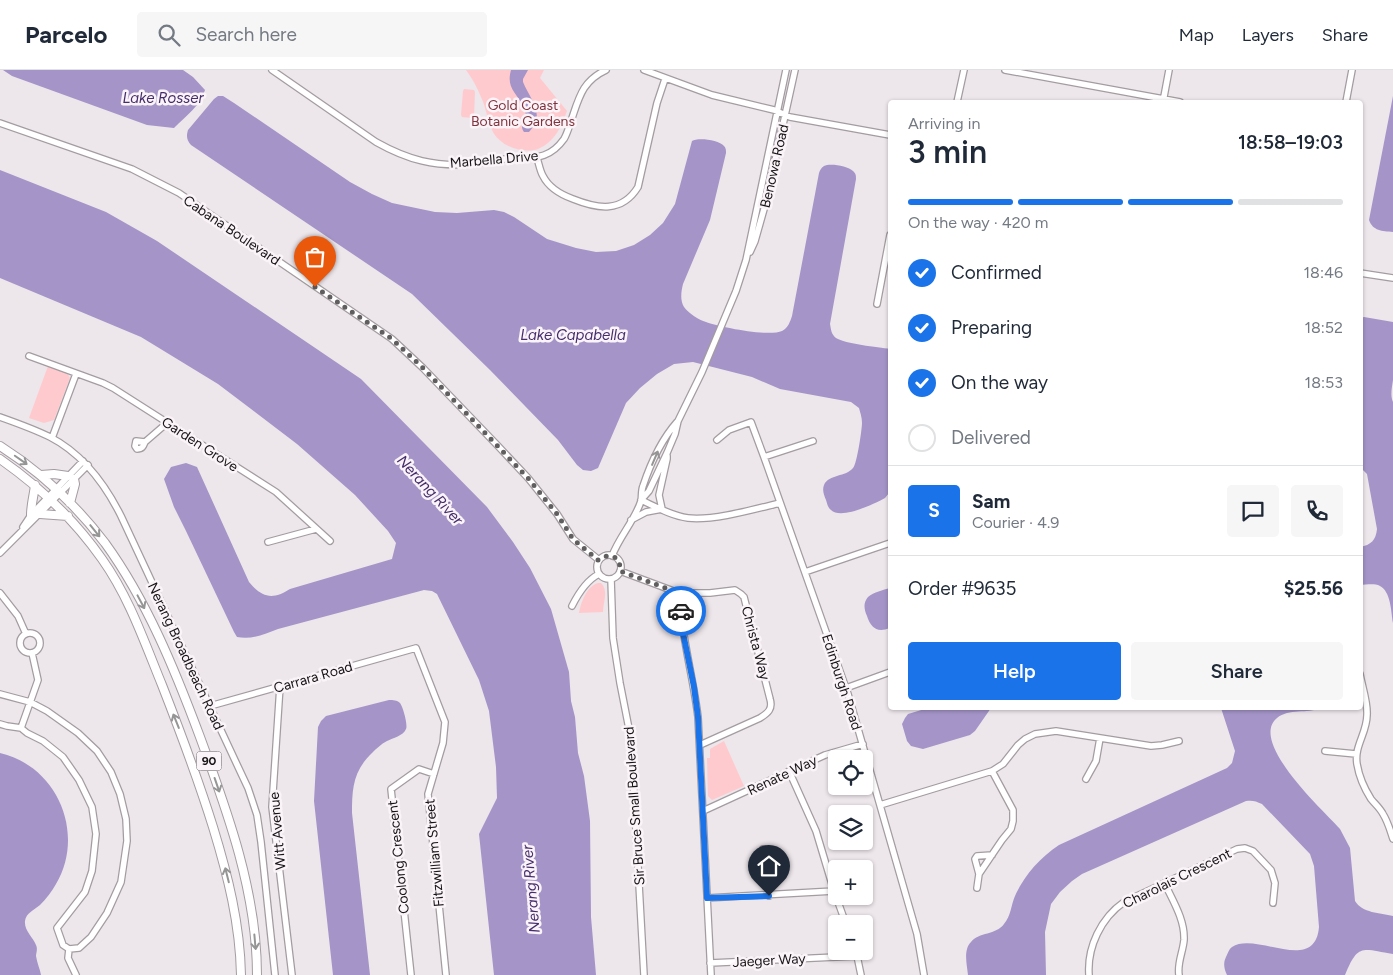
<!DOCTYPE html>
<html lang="en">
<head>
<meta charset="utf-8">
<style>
	:root { --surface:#fff; --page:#f6f6f7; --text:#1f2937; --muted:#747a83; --line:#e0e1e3; --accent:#1a73e8 }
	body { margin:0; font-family:Figtree,sans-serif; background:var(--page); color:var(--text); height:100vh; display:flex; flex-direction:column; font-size:19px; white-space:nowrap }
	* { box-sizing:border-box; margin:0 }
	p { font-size:16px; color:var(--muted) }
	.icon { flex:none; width:28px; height:28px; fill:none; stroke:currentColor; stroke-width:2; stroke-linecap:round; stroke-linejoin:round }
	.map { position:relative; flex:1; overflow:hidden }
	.panel { position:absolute; left:888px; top:30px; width:475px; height:610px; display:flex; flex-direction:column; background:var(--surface); border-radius:5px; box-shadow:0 1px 4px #0004 }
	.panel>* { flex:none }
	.fabs { position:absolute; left:828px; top:680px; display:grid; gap:10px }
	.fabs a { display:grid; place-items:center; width:45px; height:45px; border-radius:5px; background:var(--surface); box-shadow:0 1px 4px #0004; font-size:25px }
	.pin { position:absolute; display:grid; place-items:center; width:42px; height:42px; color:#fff; margin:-51px -21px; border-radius:50% 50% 50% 0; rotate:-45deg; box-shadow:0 0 5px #0007 }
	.pin .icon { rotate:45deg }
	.courier { position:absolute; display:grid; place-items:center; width:50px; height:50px; margin:-25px; border:4px solid #1a73e8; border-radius:50%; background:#fff; color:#222; box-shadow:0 1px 6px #0007 }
	.head em { font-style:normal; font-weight:600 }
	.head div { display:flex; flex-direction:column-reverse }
	.head { display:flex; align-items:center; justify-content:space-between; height:85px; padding:0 20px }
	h1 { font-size:32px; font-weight:600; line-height:38px }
	.bar { display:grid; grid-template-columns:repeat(4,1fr); gap:8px 5px; align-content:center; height:60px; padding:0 20px }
	.bar i { height:6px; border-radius:4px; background:var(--line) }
	.bar .current { background:var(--accent) }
	.bar p { grid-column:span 4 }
	.line { display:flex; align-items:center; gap:12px; padding:0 20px; border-top:1px solid var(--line) }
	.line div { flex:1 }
	.round { display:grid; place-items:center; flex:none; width:52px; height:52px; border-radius:5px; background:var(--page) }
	ol { padding:0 20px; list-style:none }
	li { display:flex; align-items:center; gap:15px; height:55px }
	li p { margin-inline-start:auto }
	li .icon { padding:5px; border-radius:50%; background:var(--accent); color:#fff; stroke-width:4 }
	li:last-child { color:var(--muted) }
	li i { width:28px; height:28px; border:2px solid var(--line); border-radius:50% }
	.action { display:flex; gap:10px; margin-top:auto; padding:10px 20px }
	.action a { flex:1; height:58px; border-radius:5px; background:var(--accent); color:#fff; font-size:20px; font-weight:600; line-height:58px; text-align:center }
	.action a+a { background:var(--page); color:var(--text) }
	header { display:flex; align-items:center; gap:30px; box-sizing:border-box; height:70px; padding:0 25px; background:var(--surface); border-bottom:1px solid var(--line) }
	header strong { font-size:24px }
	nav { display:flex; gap:28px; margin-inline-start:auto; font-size:18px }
	.search { width:350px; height:45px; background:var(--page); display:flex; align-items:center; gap:12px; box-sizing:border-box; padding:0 18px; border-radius:5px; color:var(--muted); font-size:19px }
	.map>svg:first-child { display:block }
</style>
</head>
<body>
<header>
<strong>Parcelo</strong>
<div class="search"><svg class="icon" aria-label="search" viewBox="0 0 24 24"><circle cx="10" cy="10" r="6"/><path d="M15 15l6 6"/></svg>Search here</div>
<nav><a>Map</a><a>Layers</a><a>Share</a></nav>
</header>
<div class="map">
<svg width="1393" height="905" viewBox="0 0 1393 905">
	<rect width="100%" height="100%" fill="#ede6eb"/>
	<path fill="#ffcacd" d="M466,0H544L540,8L567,41C561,57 555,72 538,79C522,84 499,76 492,60C487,49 486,37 481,27C477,17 472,8 466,0Z
		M464,19L474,20L475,22L474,46L473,48L462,47L461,45L463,21Z
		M48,296L67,303L70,308L54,350L44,353L29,348Z
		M598,513H601C609,521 603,532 603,542L579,543C581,532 587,516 598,513Z
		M724,671L744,716L712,730L708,726L707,688H710V679Z"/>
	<path fill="#a494c8" d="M3,0H183L193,7L205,20C201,35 185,47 174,58L147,55L12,6Z
		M511,0H528L523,9V12C531,31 546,44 529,62H524C522,59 521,56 523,52L526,51C526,46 526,41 523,36C516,22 506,18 511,0Z
		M218,26H223L234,33L350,112L372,124L392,133L435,142L457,143L494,140L504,142L514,147L547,169L576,178L596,182L616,181L634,175L650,165L663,153L675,134L692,71C698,67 719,70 724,76C726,78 726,80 726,83L710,150L683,214C681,222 680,230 684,237C688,243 699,250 706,252C719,257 769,267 782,261C788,258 790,252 792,246L819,103C820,100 821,98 824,96C830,93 848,96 853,101C856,104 856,105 856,109L830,254C831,259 831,264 836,268C845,274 878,277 890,279V414L889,423L885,428C874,434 841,450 831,440C828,438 827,433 826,430C824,425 822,420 824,415C829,404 846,407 853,398C857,394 862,359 862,353C862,347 860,342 859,338L851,332L780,319L752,307L693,292L674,294L657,304L640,318L626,333L598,398L591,401L583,400L577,395L558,370L490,300L412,224L191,75C187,70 186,67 188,60L214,29Z
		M1393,26V162C1382,161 1373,161 1369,150Z
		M0,100L106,142L157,171L361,309L487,437L513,472L530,498L551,539L569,602L571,631L575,647L578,683L584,706L590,751L591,847L596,905H494L479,764L497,728L496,697L489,641L479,610L437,524L432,521L424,520L278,559C265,564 252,570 237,567L234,562L186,461L174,437L164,409L171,397L186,393L197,397L249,512C262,528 273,530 290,519L392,489L396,473L388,461L355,425L297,374L218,314L141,267L0,208Z
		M1364,247L1393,252V310C1392,317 1390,326 1393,332V553C1391,541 1391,522 1380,516C1374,513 1366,515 1360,515V477C1371,475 1376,470 1377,459L1367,404L1360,397V248Z
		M890,518V558C877,563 871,558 867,546C864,539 863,533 868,527C874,522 883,520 890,518Z
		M389,630C393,630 397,630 400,633C403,637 408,655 406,659C403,666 393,668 387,671C381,674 376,679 372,683C353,701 352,719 352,743L370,905H333L314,731L318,657L321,651L326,646Z
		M928,638H991L975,661L970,665L923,679L911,676L907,671L902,654L905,648L908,644Z
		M1221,638H1321C1307,644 1289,638 1277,648C1248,672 1324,741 1340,759L1350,778L1355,831C1362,843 1380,843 1393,846V884C1362,879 1358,873 1345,905H1227C1224,899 1223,893 1226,887C1228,883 1229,879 1232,877C1256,861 1315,905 1319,857L1314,796L1310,784L1262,734C1256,731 1252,730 1246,731L1082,804L1072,811L1060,822L1051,834L1045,862L1046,905H968C967,895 963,880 971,872C979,862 996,865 1004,854C1011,846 1011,835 1015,826C1025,804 1040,788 1059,775L1227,698L1232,693L1235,681Z
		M0,683C57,696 86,763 56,814C52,821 46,829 40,835C34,840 26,843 25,851C24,861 33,867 36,875C38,879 36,883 36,886C37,893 40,899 41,905H0Z"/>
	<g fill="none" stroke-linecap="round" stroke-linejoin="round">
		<defs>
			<path id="minor" d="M272,0L376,72C408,90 435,97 471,94C483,93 494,90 505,89C529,86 547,93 564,69C567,64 569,57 571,51C579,28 582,11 606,0
				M644,0L712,25L774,40L790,47L890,65
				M1005,0L1180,32
				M957,32L964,0
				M1163,32L1169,0
				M1346,32L1352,0
				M0,53L132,99L179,123L392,269L423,298L498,376L528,408L557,444L573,469L599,490
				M537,88C539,94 540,101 543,106C549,118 562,125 573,129C598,139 622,143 638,117L657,33L665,9
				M750,182L755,171L766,132L795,0
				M1360,203L1393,208
				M877,234L890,165
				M29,286L103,313L113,318L276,422L330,471
				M0,347C17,353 34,359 50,367C83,384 105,414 121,446L240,701L248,718L257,745L261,772L275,905
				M52,368L76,304
				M717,370L729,360L751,352L764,387L848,624L917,864L924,905
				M145,372L136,371L135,376L137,379C142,379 143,377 145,372L167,353
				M764,387L813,371
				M641,430L649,421L667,383L675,364L678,351L702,302L736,221L746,190L786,0
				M641,430C656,437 672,446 688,448C713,451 755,439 780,433
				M631,450L646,442L662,439L659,425L667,389V386
				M23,457L31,445L83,391
				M268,472L316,459
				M0,483L88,395
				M597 497a12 12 0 1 1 24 0a12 12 0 1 1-24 0Z
				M612,486C619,467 635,450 641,431C642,427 641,421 643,416C650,395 662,369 677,352
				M620,501L679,523H710L735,520L741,524L744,527L770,629C773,639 768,643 760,648L700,675
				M805,502L890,473
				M611,509L613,568L620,613L631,669L644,905
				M0,523L18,546L26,564
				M679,523C681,565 693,605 698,647L711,905
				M572,536C578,524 587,510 599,504
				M20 573a10 10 0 1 1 20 0a10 10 0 1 1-20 0Z
				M1360,604C1362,616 1368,633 1367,645C1367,663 1354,676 1357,694C1359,706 1364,718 1371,729C1375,734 1380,738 1383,744C1388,752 1390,760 1393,769
				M280,616L272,737L292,905
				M846,618L890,602
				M0,624L30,632L47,641L78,663L97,681L111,702L120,724L126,749L127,771L121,812L107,843L91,867L79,878L69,879L63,875L57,858L85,822L92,801L96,764L92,737L79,710L63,687L43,671L27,663L21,658L7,656L0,654
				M210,636L416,578L445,652L443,673L428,724L446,905
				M21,658L38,610L32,583
				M1325,681L1356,684
				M789,701L816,761L834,821L846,854
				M1086,709L1096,691L1100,668
				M880,735L992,701L1003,694L1018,675L1025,669L1035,664L1056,661L1151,676L1162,675L1179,671
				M703,741L825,685L863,674
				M763,779L768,808L769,826
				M979,804L975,789L977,786L992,785
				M1165,814C1173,831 1185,850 1184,870C1183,882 1177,893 1179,905
				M977,818L979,804L1002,770L1011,759L1013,751V740L992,701
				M707,828L834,821
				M69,879L68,888L76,905
				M856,881L861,905
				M710,893L857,886
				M411,905L391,719L419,699L434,704
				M1089,905C1087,877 1101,848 1124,832L1237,779L1245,778L1253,781L1271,800L1275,813L1273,833"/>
			<path id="major" d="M0,376C41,402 76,435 105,473C147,531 175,600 200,667C228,743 257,823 257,905
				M0,389C40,417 74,449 102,489C129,527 144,571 162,615C180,661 198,709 213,757C228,806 240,854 241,905
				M41,405L54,404L68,406
				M70,433L75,414L74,409
				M40,444L68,446
				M31,445C31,434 34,425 35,415"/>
		</defs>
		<use href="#minor" stroke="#a39ca1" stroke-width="8"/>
		<use href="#major" stroke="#a39ca1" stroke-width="10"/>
		<use href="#minor" stroke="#fff" stroke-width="5.5"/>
		<use href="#major" stroke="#fff" stroke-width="8"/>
	</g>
	<defs><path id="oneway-shaft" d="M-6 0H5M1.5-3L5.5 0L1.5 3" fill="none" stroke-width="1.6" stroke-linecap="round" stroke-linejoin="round" transform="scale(1.25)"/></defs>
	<g stroke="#969596">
		<use href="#oneway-shaft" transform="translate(655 388) rotate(-67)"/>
		<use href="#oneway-shaft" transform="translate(21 390) rotate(35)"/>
		<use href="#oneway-shaft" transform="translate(95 461) rotate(51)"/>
		<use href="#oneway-shaft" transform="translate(141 532) rotate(62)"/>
		<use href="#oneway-shaft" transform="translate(176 651) rotate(-112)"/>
		<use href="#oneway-shaft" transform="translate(217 715) rotate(71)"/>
		<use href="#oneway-shaft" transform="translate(227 805) rotate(-104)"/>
		<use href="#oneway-shaft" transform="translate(255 872) rotate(85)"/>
	</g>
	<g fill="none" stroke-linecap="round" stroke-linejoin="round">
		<path stroke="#615e60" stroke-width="5" stroke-dasharray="0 9" d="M315,217L392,269L423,298L528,408L557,444L573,469L598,490C610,482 621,486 620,501L679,523L681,541"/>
		<path stroke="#1a73e8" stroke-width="6" d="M681,541L682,558L694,617L698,647L707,828L769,826"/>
	</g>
	<g text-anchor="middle" stroke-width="5" stroke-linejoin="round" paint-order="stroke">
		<rect fill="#faf3f8" stroke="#5a5759" stroke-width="1" x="196.5" y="681.5" width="25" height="19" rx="4"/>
		<g font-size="12" font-weight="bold" fill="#161415">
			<text x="209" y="695">90</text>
		</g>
		<g font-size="14" fill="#80333d" stroke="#faf3f8">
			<text x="523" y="40">Gold Coast<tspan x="523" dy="16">Botanic Gardens</tspan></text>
		</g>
		<g font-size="14" fill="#161415" stroke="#faf3f8">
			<text transform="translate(494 89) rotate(-5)" y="5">Marbella Drive</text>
			<text transform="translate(774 96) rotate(-77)" y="5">Benowa Road</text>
			<text transform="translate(232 160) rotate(34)" y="5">Cabana Boulevard</text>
			<text transform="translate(200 374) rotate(33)" y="5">Garden Grove</text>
			<text transform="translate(756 573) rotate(75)" y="5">Christa Way</text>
			<text transform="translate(186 586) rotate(65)" y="5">Nerang Broadbeach Road</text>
			<text transform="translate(313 607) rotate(-16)" y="5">Carrara Road</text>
			<text transform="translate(842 612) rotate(72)" y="5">Edinburgh Road</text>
			<text transform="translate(782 705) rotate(-25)" y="5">Renate Way</text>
			<text transform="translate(634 736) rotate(-94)" y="5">Sir Bruce Small Boulevard</text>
			<text transform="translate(277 761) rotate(-95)" y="5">Witt Avenue</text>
			<text transform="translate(434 783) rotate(-95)" y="5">Fitzwilliam Street</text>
			<text transform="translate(398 787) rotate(-96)" y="5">Coolong Crescent</text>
			<text transform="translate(1177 808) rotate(-26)" y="5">Charolais Crescent</text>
			<text transform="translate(769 890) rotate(-3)" y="5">Jaeger Way</text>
		</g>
		<g font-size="15" font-style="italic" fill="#452d6d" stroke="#faf3f8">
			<text x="163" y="33">Lake Rosser</text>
			<text x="573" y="270">Lake Capabella</text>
			<text transform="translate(430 420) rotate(47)" y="5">Nerang River</text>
			<text transform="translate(531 819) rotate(-95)" y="5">Nerang River</text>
		</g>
	</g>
</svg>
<div class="fabs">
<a><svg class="icon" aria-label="locate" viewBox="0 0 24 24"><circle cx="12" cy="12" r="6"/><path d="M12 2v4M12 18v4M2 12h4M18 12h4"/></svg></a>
<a><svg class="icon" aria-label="layers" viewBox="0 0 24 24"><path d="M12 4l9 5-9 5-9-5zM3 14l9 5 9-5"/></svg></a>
<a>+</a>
<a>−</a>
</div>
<div class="pin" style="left:315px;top:217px;background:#ea580c"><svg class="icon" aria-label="bag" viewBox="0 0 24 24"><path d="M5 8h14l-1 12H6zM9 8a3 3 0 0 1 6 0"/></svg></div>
<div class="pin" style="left:769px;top:826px;background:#1f2937"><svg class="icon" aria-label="home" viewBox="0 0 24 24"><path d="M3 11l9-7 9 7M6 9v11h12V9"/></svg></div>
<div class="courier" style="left:681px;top:541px"><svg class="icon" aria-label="car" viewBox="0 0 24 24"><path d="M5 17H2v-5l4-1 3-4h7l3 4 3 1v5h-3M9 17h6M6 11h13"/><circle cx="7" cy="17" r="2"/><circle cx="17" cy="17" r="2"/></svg></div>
<section class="panel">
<div class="head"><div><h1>3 min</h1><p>Arriving in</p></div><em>18:58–19:03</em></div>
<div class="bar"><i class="current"></i><i class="current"></i><i class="current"></i><i></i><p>On the way · 420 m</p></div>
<ol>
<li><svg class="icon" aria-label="check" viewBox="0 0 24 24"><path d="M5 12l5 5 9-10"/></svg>Confirmed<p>18:46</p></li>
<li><svg class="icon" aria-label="check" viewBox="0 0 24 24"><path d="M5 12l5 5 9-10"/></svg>Preparing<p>18:52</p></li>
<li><svg class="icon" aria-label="check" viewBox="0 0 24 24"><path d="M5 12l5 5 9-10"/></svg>On the way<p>18:53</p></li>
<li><i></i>Delivered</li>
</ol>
<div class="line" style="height:90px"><b class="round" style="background:var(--accent);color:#fff">S</b><div><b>Sam</b><p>Courier · 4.9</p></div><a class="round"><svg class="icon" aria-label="chat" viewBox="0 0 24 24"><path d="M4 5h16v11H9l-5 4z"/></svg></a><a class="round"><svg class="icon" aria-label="phone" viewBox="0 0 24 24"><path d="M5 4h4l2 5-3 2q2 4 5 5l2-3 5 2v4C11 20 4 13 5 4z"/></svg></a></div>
<div class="line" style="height:65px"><div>Order #9635</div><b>$25.56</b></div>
<div class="action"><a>Help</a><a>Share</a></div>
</section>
</div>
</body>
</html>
